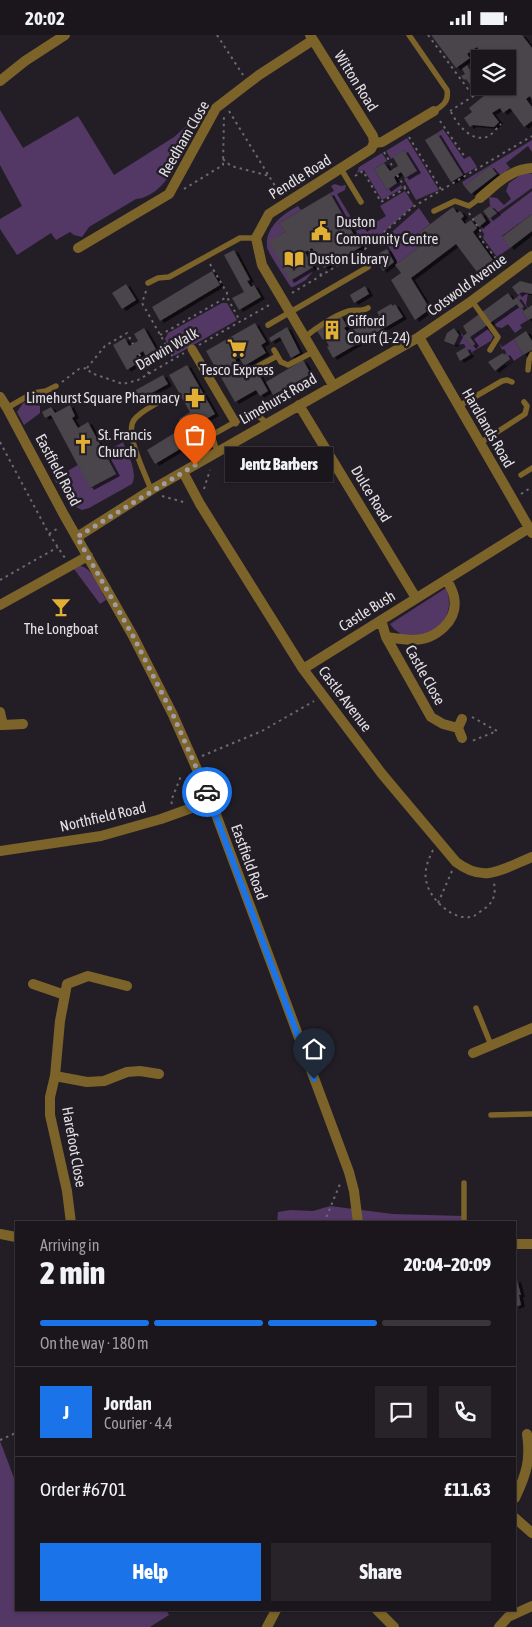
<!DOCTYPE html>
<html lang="en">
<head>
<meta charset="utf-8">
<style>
	:root { --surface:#1a161c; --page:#272329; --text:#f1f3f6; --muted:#9f9fa3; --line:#38353b; --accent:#1a73e8 }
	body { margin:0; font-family:"Asap Condensed",sans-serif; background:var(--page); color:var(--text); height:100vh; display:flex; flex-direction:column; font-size:19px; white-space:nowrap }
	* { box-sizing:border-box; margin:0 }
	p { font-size:16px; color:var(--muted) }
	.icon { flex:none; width:28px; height:28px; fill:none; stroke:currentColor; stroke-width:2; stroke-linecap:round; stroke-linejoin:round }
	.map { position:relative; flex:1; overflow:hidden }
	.drawer { position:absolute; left:15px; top:1186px; width:501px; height:390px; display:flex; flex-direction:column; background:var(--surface); border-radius:0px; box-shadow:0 1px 4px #0004,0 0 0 1px var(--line) }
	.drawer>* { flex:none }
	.fabs { position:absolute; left:471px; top:15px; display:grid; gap:10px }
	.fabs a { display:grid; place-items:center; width:45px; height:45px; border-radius:0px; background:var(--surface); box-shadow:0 1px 4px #0004,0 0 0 1px var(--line); font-size:25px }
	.pin { position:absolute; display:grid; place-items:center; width:42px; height:42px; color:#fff; margin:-51px -21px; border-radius:50% 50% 50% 0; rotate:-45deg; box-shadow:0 0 5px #0007 }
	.pin .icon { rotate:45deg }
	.courier { position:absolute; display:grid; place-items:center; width:50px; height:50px; margin:-25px; border:4px solid #1a73e8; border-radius:50%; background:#fff; color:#222; box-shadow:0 1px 6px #0007 }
	.bubble { position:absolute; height:35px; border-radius:0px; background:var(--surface); box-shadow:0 1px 4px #0004,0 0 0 1px var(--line); font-size:16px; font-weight:800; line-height:35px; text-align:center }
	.summary em { font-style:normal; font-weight:800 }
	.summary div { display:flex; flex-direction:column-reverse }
	.summary { display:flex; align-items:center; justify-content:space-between; height:85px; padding:0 25px }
	h1 { font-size:32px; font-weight:800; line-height:38px }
	.bar { display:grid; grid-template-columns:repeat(4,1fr); gap:8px 5px; align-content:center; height:60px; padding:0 25px }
	.bar i { height:6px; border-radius:4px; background:var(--line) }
	.bar .on { background:var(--accent) }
	.bar p { grid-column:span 4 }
	.line { display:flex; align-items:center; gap:12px; padding:0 25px; border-top:1px solid var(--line) }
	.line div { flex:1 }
	.round { display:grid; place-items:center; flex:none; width:52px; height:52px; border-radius:0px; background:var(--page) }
	.button { display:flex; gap:10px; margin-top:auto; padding:10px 25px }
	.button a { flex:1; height:58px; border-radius:0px; background:var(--accent); color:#fff; font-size:20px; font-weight:800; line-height:58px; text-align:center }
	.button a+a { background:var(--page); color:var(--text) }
	.status { display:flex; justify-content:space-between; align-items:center; height:35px; padding:0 25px; background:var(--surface); direction:ltr }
	.status svg { height:14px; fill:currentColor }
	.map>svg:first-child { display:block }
</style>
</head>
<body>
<div class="status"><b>20:02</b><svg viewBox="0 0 49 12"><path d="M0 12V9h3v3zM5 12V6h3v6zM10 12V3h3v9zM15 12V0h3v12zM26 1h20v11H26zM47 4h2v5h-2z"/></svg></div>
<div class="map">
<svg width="532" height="1592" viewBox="0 0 532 1592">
	<defs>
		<filter id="shadow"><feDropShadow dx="4" dy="2" stdDeviation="0" flood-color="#0009"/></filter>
	</defs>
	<rect width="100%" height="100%" fill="#231e26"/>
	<path fill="#533765" d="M0,75L23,113L78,81L114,140L174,102L191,87L194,92L190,100L184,99L181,101L163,134L171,139C162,151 151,163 136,164L89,192L82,202L74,200L70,197L56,205L51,198L17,220L0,194V184L22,171L0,130Z
		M443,94L464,124L470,121L477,132L463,140L437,98Z
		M407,103L439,155L416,165L404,144L417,136L404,115L391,124L386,116Z
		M532,105V117L528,111L506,128L510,133L500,140L497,139L490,131L464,151L462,147Z
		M382,118L387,126L374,134L387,155L399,147L403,153L382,165L364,135L357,138L359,132Z
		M527,138L532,139V153L497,178L500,180L532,156V179L502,201L510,213L497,222L483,203L484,199L481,194L491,187L489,184L497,178L490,171L489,162L497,163L504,170L511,164L506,156L509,148L522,139Z
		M335,149L341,151L346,150L345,155L337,159L352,184L355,182L356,184L348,189L330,158L334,156L331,151Z
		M405,156L414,170L382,199L364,211L356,196L362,193L363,195L386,181L380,171Z
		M298,171L301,175L279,188L285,197L270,206L290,245L313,232L314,235L306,245L293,252H291C287,246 267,216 267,212C265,192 283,179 298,171Z
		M419,173L430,189L417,199L424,208L395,230L397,226L384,204Z
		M522,257L528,258L526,270L528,273L522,277L528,285L520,290L522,293L515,298L508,289L502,293L497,292L493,287L517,269L520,274L524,272L517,262Z
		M222,268H227L237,285L174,321L165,304L168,298Z
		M485,291L493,301L491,306L472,317L473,319L470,320L464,309L454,310L461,298L472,312L475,309L470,302Z
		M514,304L523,320L506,331L505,329L510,324L504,314L502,315L499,308L502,312Z
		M31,366L40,371V378L24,390L17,377L23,368Z
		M123,407C128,420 138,437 132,449L89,473L82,475L70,469L54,444L78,430L91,453L116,439L104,418Z
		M80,531C93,533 100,554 106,565L100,569L74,534Z
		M446,553C456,579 440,600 413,601C407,601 402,601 398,597C395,595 392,592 390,589Z
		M330,1171L393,1179L463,1181L464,1188H277L278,1177L290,1175L313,1176Z
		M0,1406L16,1448V1575H166L169,1580L150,1592H0Z"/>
	<path fill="#48444c" filter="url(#shadow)" d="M431,0H522L532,13V65L530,61L526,64L532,72V86L524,92L510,73L503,78L500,73L492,78L499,87L494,92L473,90L470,92L464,83L472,77L469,73L485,60L475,48L471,51L466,44L464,45L461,41L465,39L462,34L467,30L470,35L480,27V51H508V24H485L477,12L467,19L470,23L456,33Z
		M437,98L463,140L451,147L425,105Z
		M404,115L417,136L405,143L401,137L397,140L394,142L397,148L387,155L374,134L384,128L390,136L398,131L393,122Z
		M490,131L497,139L471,159L464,151Z
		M330,158L361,212L324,233L312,213L305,217L313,232L290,246L269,206L285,197L279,188Z
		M490,171L497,178L489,184L483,176Z
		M453,172L457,178L460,176L464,181L461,184L465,189L471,185L477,193L473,197L493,225L477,237L456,209L411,243L430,274L415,285L391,245L401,238L395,230L424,208L417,199Z
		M481,178L486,186L479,192L473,183Z
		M532,179V196L510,213L502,202Z
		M360,180L367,192L363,195L355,182Z
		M387,214L394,227L383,236L374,221Z
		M234,215L250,245L247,246L251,252L254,250L261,262L239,275L232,263L244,257L224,220Z
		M212,236L220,250L160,286L152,272Z
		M520,246L532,249V259L522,257L518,260L512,252Z
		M126,249L136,265L122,274L112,258Z
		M365,251L369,259L354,268L350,260Z
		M508,258L513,265L517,262L524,272L520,274L517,269L470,302L475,309L472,312L463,301L467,298L463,291Z
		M391,269L393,271L395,269L403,282L333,323L327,312L329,311L325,304L323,305L317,296L327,290L330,294L333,292L330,288L341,281L347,291L344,293L348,298L356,293L354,290L370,281L372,284L379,280L377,277Z
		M532,270V283L528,285L522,277Z
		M255,288L266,307L261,310L266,318L244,331L239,322L235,324L246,345L258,338L268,356L260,361L256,355L235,367L206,316Z
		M287,292L300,318L291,323L280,302L271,307L269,303Z
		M144,293L157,316L147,323L143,316L136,321L139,327L127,335L113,310L125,303L129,311L138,306L134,299Z
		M454,293L459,300L454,310L444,306L447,298Z
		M526,296L532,306V315L523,320L514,304Z
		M466,312L470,320L460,326L456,318Z
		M503,318L504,320L506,318L510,324L495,336L488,327Z
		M303,325L311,339L273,360L266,347Z
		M187,330L215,379L194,391L198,397L189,402L179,384L190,377L169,340Z
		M163,340L168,349L139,365L134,356Z
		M70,370L75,381L72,383L78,393L88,387L116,439L90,453L51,380L45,383L42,377L51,372L55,378Z
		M181,394L190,408L155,429L147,415Z
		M515,1245H517L521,1260H519L521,1270L515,1272Z"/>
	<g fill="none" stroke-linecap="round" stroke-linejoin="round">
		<path stroke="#6d6970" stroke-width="2" stroke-dasharray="2.5 4" stroke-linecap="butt" d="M217,0L243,40
			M428,0L468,54L472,56L475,60L450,76
			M229,76L280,159
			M451,77C457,89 472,109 489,101C493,98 497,93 501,89
			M440,86L465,122
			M409,102L442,156
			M384,117L394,134
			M223,124L231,131L270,141
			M397,140L410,160
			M355,141L363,136L381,167L406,153
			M184,154L223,130L224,81
			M469,178L481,197L480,203L501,230
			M309,215L321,240
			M210,229L227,258V262L240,286
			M146,256L142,268L174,324
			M292,258L365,214L413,172L532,101
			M160,300L227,262
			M199,310L271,269
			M139,319L149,339
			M87,333L105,311L127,298L133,309
			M62,347L79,334L87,333L91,338L123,349L138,345L184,318
			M0,407L49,499L65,523
			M204,454L210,435
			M521,459L532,452
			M162,461L187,468
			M49,499L60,492
			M0,545L58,512
			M472,682L497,696L472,706
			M202,721L262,696L314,666
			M172,769L171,766L181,741
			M433,815C428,825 423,837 427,849C431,865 455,888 474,881C477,879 481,876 484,874C494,867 496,859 494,848
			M438,868L452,836
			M324,1188L340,1149
			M0,1405L16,1398"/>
		<path stroke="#7c6329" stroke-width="5.5" d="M409,0L447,55C449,66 443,71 434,76
			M341,134L361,167
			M434,176L455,166L469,171L480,163
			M148,248L158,243L169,242L240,203H256
			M472,266L498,302L490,315
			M268,290L368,232
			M305,302C316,293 335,280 349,276C356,274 362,277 368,273
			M274,315L281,327L288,330L313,317
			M251,335L277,321
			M528,335L529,325L532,319
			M459,371L502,346L507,345L512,347
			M7,373L33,358L46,356L56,351
			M480,408L525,379L527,371L524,367
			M217,417L212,400L253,377L267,388
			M521,440L532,433
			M151,455C146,440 124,398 134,385C140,377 151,372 159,367
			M476,973L491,1010
			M491,1080L532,1079
			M464,1148V1188"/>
		<path stroke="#7c6329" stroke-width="9" d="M192,314L235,387"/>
		<path stroke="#7c6329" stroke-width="10" d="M310,0L373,101L374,108
			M0,46L25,26L65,0
			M480,163C496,150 510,134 532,133
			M78,213L169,159L216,73L259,40L313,5
			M419,302L532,498
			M333,350L262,230L256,203L269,179L371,114L374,108L382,107L434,76
			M0,362L7,373L64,480L133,601L173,680L211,766L349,1137L354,1156L358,1188
			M299,370L416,563
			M183,437L200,469L303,634L382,739L456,827C485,849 502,834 532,822
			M77,502L151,455L419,302L469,268L532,221
			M0,570L88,521
			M381,585L386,602L431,682L443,689L458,693L462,703
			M386,602C395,603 405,605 413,605C435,605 459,586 454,562C453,556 449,550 447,544
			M303,634L529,493
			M0,677L3,690H0
			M3,690L23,689
			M458,693L462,684
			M0,816L101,801L161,784L211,766
			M33,949L65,960
			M473,1018L532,993
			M55,1041L87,1047L104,1046L127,1037L140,1036L159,1039
			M71,1188L67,1156L50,1080V1062L55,1041L60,986L67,949L88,941L127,951
			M515,1463C526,1440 531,1425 527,1399
			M515,1483L532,1498
			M377,1575L394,1592
			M267,1592L276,1575
			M499,1592L508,1582L532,1571"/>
		<path stroke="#7c6329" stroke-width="10" d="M0,1199L16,1202
			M515,1209H532"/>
	</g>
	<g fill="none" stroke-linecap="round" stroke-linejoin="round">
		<path stroke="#a09ca2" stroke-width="5" stroke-dasharray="0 9" d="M195,430L77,502L133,601L173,680L207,757"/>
		<path stroke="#1a73e8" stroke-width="6" d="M207,757L314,1044"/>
	</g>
	<defs>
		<symbol id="civic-bare" viewBox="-9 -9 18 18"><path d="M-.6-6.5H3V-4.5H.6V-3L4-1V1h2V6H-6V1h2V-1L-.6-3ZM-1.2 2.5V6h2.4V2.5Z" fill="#e1af34" stroke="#231e26" stroke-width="2.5" paint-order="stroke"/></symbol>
		<symbol id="library-bare" viewBox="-9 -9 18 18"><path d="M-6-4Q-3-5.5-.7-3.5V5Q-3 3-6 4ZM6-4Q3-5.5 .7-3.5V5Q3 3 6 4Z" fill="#e1af34" stroke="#231e26" stroke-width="2.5" paint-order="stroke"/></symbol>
		<symbol id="building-bare" viewBox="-9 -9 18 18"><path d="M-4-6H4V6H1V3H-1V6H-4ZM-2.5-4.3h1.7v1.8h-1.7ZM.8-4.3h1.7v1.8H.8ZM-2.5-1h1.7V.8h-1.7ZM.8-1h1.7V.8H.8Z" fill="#e1af34" stroke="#231e26" stroke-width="2.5" paint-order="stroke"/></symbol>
		<symbol id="supermarket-bare" viewBox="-9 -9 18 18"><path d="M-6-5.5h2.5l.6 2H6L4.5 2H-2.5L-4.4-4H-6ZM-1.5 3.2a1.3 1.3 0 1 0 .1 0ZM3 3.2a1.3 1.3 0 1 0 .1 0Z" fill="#e1af34" stroke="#231e26" stroke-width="2.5" paint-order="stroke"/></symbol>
		<symbol id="pharmacy-bare" viewBox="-9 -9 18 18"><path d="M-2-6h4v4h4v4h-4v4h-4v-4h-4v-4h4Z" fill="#e1af34" stroke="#231e26" stroke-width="2.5" paint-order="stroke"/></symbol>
		<symbol id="church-bare" viewBox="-9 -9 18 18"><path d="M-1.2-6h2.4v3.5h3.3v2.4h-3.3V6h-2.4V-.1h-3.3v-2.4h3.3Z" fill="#e1af34" stroke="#231e26" stroke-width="2.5" paint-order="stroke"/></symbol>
		<symbol id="bar-bare" viewBox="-9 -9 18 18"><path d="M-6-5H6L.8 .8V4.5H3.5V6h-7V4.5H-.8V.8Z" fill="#e1af34" stroke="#231e26" stroke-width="2.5" paint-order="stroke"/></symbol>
	</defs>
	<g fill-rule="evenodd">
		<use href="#civic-bare" x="307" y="182" width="28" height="28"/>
		<use href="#library-bare" x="280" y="210" width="28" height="28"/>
		<use href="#building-bare" x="318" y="281" width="28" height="28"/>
		<use href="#supermarket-bare" x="223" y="299" width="28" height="28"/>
		<use href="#pharmacy-bare" x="181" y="349" width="28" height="28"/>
		<use href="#church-bare" x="69" y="395" width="28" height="28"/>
		<use href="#bar-bare" x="47" y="558" width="28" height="28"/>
	</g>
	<g text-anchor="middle" stroke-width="5" stroke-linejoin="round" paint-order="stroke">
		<g font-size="15" fill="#e3e0e5" stroke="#231e26">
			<text transform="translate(356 46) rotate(58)" y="5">Witton Road</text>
			<text transform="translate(184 104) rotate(-60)" y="5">Reedham Close</text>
			<text transform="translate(300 142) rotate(-32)" y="5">Pendle Road</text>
			<text transform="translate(467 250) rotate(-36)" y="5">Cotswold Avenue</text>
			<text transform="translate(167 314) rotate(-30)" y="5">Darwin Walk</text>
			<text transform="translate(278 364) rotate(-30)" y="5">Limehurst Road</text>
			<text transform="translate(488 393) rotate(60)" y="5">Hardlands Road</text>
			<text transform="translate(58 435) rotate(62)" y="5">Eastfield Road</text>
			<text transform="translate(371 459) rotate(59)" y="5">Dulce Road</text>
			<text transform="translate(367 576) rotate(-32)" y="5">Castle Bush</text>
			<text transform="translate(425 640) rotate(61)" y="5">Castle Close</text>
			<text transform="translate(345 664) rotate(53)" y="5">Castle Avenue</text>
			<text transform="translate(103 782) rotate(-13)" y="5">Northfield Road</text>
			<text transform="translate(249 827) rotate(70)" y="5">Eastfield Road</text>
			<text transform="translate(74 1112) rotate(80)" y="5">Harefoot Close</text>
		</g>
		<g font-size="15" fill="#e3e0e5" stroke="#231e26" text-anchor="start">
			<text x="336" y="192">Duston<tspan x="336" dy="17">Community Centre</tspan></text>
			<text x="309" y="229">Duston Library</text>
			<text x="347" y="291">Gifford<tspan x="347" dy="17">Court (1-24)</tspan></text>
			<text x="237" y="340" text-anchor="middle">Tesco Express</text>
			<text x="180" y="368" text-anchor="end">Limehurst Square Pharmacy</text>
			<text x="98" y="405">St. Francis<tspan x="98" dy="17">Church</tspan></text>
			<text x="61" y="599" text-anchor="middle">The Longboat</text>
		</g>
	</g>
</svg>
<div class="fabs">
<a><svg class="icon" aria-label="layers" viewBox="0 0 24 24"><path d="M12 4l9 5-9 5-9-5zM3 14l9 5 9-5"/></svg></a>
</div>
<div class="pin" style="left:195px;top:430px;background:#ea580c"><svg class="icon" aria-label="bag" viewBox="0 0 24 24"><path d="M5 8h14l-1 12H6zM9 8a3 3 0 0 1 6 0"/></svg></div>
<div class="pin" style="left:314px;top:1044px;background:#1f2937"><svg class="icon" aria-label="home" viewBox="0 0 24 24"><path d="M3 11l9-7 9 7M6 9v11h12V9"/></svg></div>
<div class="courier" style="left:207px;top:757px"><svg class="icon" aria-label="car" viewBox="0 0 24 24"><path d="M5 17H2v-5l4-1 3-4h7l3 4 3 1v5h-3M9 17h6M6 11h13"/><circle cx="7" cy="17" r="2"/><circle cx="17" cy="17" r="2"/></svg></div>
<div class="bubble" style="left:225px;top:412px;width:108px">Jentz Barbers</div>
<section class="drawer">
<div class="summary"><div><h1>2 min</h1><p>Arriving in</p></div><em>20:04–20:09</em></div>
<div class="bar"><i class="on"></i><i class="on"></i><i class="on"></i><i></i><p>On the way · 180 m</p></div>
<div class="line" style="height:90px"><b class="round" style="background:var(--accent);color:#fff">J</b><div><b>Jordan</b><p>Courier · 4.4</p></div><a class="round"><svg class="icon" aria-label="chat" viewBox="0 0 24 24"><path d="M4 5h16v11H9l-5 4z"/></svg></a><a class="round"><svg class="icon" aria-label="phone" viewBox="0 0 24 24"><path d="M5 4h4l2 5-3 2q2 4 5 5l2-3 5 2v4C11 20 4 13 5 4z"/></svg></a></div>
<div class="line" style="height:65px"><div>Order #6701</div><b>£11.63</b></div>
<div class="button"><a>Help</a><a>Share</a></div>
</section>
</div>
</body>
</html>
